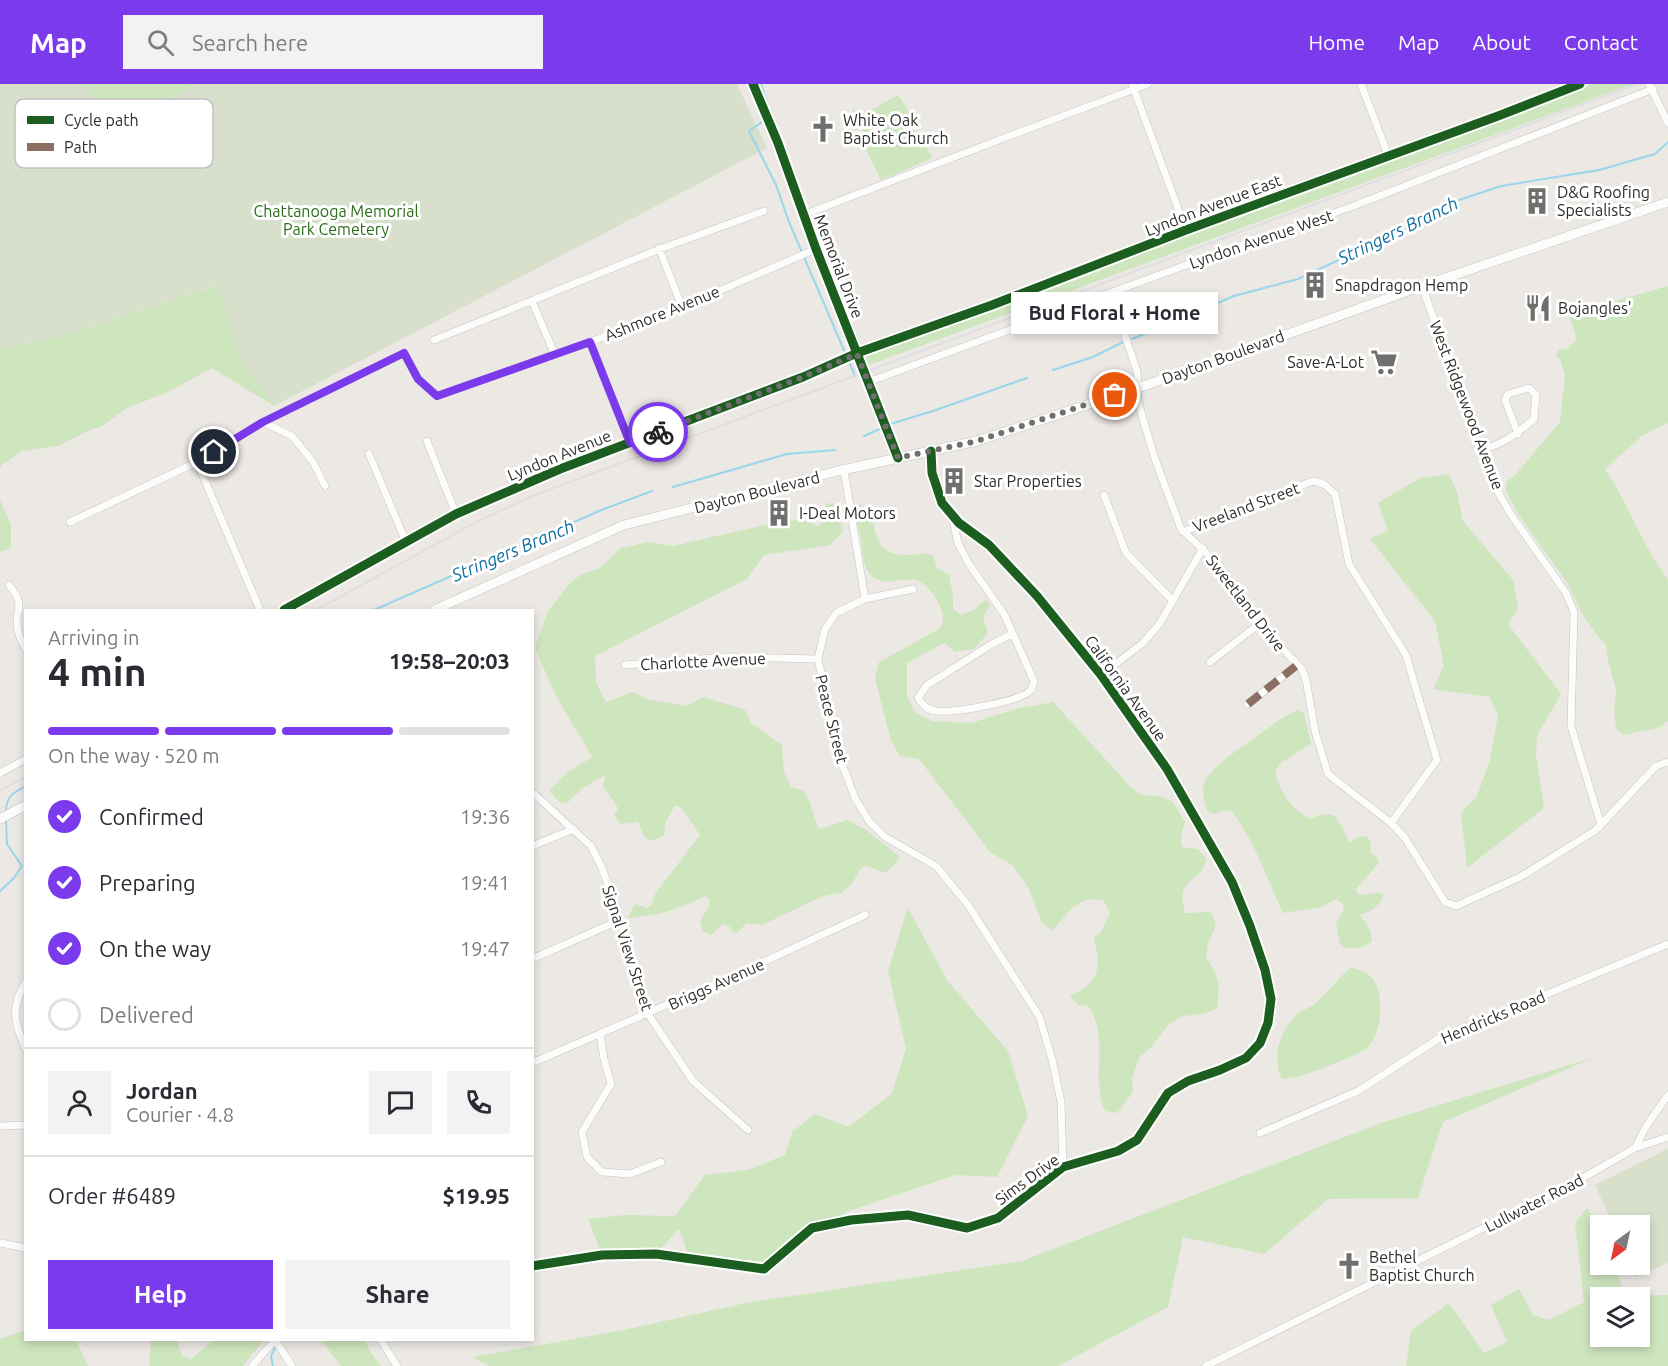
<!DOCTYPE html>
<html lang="en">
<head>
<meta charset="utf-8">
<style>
	:root { --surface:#fff; --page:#f2f2f3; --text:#2b2b33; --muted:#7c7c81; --line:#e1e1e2; --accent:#7c3aed }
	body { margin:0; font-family:Ubuntu,sans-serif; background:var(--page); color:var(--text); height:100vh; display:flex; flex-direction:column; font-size:22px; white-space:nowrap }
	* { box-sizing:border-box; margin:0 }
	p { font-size:20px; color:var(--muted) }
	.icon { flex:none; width:33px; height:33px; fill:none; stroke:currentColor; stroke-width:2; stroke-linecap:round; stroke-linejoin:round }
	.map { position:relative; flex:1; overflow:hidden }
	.details { position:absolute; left:24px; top:525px; width:510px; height:732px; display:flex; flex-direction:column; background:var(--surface); border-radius:0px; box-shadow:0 3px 9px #0003 }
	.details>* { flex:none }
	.needle { width:39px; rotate:213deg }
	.controls { position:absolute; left:1590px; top:1131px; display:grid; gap:12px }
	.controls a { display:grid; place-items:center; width:60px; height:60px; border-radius:0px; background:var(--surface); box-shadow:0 3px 9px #0003; font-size:30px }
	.pin { position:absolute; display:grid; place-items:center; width:51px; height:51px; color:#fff; margin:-26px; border:3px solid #fff; border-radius:50%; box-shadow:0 2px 6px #0007 }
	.courier { position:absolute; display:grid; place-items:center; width:60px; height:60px; margin:-30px; border:4px solid #7c3aed; border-radius:50%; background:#fff; color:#222; box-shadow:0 2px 8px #0007 }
	.bubble { position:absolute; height:42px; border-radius:0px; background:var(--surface); box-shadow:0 3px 9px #0003; font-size:20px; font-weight:700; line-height:42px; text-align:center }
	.headline em { font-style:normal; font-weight:700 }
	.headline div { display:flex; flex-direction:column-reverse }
	.headline { display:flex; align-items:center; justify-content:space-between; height:102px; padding:0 24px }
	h1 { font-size:39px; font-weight:700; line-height:45px }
	.bar { display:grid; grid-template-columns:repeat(4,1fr); gap:9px 6px; align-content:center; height:72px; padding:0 24px }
	.bar i { height:8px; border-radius:4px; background:var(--line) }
	.bar .selected { background:var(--accent) }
	.bar p { grid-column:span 4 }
	.line { display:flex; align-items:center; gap:15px; padding:0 24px; border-top:2px solid var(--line) }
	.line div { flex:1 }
	.round { display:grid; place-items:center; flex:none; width:63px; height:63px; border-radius:0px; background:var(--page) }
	ol { padding:0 24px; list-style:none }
	li { display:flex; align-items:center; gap:18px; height:66px }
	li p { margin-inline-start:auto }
	li .icon { padding:6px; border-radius:50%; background:var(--accent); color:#fff; stroke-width:4 }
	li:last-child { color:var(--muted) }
	li i { width:33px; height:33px; border:3px solid var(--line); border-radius:50% }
	.cta { display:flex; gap:12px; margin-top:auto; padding:12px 24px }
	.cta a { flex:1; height:69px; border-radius:0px; background:var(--accent); color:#fff; font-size:24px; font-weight:700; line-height:69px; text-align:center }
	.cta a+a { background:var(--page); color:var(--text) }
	header { display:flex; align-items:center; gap:36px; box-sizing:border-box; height:84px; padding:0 30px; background:var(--accent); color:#fff }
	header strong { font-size:28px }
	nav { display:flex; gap:33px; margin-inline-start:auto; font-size:21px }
	.search { width:420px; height:54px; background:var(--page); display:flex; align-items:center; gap:15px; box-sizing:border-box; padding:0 21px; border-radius:0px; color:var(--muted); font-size:22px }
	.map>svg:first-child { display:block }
</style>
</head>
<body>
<header>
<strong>Map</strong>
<div class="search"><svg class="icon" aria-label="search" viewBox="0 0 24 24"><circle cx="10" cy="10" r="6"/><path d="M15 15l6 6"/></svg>Search here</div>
<nav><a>Home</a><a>Map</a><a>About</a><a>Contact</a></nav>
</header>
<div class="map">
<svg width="1668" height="1282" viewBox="0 0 1668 1282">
	<rect width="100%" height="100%" fill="#ece8e4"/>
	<path fill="#cee6be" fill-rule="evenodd" d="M83,0H198L165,16L101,21Z
		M1592,0H1633L869,281L865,272Z
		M898,11L910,29L911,35H899L897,41L899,37L910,36L915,48H917L933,74L881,96L865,64L870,56L874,60L885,56L882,42L870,45V51L866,55L862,44L855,46L850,32L854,24L857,29L864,30Z
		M218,201L242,280L274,322L212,284L168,308L127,324L101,343L90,346L58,362L22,367L2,381L0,384V266L69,250Z
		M1668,202V339L1643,351L1605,385C1629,420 1641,461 1668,495V637L1658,644L1623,651L1616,645L1614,626L1616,606L1608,576L1606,561L1597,551L1584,533L1566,497L1520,433L1505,406L1507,397L1515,391L1560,338L1565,292L1561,277L1556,271L1558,266L1568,264L1577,255L1570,235L1571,230Z
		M1449,390L1457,408L1463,437L1513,496L1518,524L1508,540L1561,610L1537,652L1536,671L1544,724L1467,784L1461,729L1477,712L1490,676L1498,632L1490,613L1433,605L1444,582L1435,537L1370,455L1388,446L1378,419L1420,394Z
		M0,416L11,441V464L0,468Z
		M832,419L838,420L843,448L830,461L764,471L747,495L595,572L596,599L606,618L633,608L647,615L687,622L704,613L745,626L751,639L782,661L784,688L791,703L804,707C812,719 813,732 819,745L847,736L866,746L899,772L897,778L885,789L867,782L862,783L851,801L841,809L823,812L762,841L747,839L736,849L732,848L730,843L723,840L711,851L703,848L700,837L709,822L710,816L705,812C679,825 655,833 627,834L635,820L647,824L652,820L655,810L700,751L681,723L675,722L666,737L664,751L654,757L645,754L638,738L621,740L614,732L618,724L603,702L606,691L583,704L567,719C557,718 554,714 550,705L568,688L592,673L556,612L535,564L547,529L568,501L580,491L600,484L621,464L649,458L673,462L782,437L802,436L819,442L827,432L826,420Z
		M860,420C882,435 867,458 892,469C905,475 919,467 933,471L937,484L949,491L953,511V525L962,531L972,527L987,515L990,522L983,533L988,549L974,565L955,568L944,559L907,579V613L916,629L932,637L971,639L1016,625L1053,618L1130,702L1141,711L1159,712L1172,717L1185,738L1181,752L1182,763L1198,765L1207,775C1200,801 1175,792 1185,829L1211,828L1216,841L1208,860L1206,873L1214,886L1219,902L1217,924L1205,930L1182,932L1168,941L1151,963L1139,974L1132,995L1133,1008L1117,1029L1105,1027C1090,994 1110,953 1088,922L1078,921L1070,912C1101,897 1101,884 1094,853L1101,848L1110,829L1103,816C1075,811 1069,829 1052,847L1042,838L1028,803L1013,782L990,768L919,675L900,672L891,657L875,594L879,578L939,545C941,542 943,539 943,536C945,524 928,499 916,496C900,493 885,504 871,491C862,483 863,463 860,451C857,441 853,430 860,420Z
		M1297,626L1304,629L1311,660L1282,678L1275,687C1279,708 1292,726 1311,735C1338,721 1338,738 1350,759L1357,753L1366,752L1371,759L1370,768L1377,773L1379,779L1355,806L1360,811L1378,809L1384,811C1378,823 1373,827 1360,831C1367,840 1372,847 1372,858L1360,864H1344L1340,860L1336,839L1344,825L1343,820L1336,815L1321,823L1283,829L1252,759L1233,728L1223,726L1216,730L1208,728C1204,717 1200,706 1206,695C1217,678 1237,667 1253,655C1268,645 1280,634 1297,626Z
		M908,824L947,896L1008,967L1028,1032L997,1093L956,1091L849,1127L763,1178L688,1170L679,1145L656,1170L602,1171L588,1135L625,1131L675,1132L705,1091L748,1086L785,1071L792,1048L815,1030L849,1043L892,1009L906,965L888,887Z
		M1351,883C1356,885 1363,887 1368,890C1386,903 1383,948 1368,963C1362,970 1312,988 1300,992C1294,994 1288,994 1282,995C1271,975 1280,946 1296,931C1303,925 1313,923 1319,916C1330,906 1339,893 1351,883Z
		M1595,973L1443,1038L1418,1114L1328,1115L1264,1170L1183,1153L1168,1223L1058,1282H489L473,1273L624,1246L746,1219L1022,1177L1381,1039Z
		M1587,1124L1600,1143V1180L1615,1181L1625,1212L1668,1211V1282H1406L1411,1247L1449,1219L1484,1269L1507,1258L1491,1221L1519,1205L1533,1231L1549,1236L1584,1218L1575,1139ZM1600,1214H1640V1252H1600Z
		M25,1246L26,1256H76L88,1282H0V1255Z
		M151,1256H177L182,1272L191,1275L214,1256H263V1257L243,1282H149Z
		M321,1256H365L371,1269L381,1282H341Z"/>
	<path fill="#d8e0cc" d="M0,0H83L102,21L165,16L198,0H737L767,64L274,322L242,280L217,201L69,250L0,266Z
		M1668,1065V1179L1635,1193L1630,1181L1640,1180V1142L1613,1141L1595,1101Z"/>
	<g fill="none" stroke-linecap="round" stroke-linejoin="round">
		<path stroke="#99d6ec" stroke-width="2" d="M761,0L769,26
			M765,36L749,47L776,101L789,138L855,292
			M1132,255L1234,212L1298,195L1412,142L1453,118L1501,102L1599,86L1655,70L1668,58
			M1053,286L1093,273L1123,258
			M887,341L933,327L1027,294
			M864,352L882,344
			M673,403L787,370L835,366
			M374,526L599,427L652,407
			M6,728C6,712 13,709 26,702
			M0,807L14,794L22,782L7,760L6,736
			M273,1282L271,1272L276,1262"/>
		<defs>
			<path id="street" d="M1132,0L1186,146
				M1361,0L1388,71
				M1649,0L1668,39
				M803,131L1004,54L1148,0
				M659,164L682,223
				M1422,202L1480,366L1499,410L1512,432L1566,509L1574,528L1571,642L1601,741
				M1111,210L1137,287L1138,318L1155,375L1181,445L1219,481L1259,540L1302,585L1306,596L1315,647L1328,690L1391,739L1405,754L1445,818L1456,822L1520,793L1596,746L1656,682L1668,678
				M532,217L555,271
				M434,256L660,165L764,127
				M590,258L630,359
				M868,298L1197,177L1351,123L1653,5
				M263,338L292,352L313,378L325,402
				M427,357L456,430
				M1480,366C1504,360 1515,351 1534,335L1536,311L1529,304L1508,310L1505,316L1518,350
				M369,370L406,458
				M197,378L260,526
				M844,386L865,515L836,529L825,545L818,575L839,672L855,714L869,737L885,753L936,782L968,821L1039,932L1052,975L1061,1018L1063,1083
				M1104,411L1126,469L1172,516
				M952,432L958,459L969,480L1004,530L1034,597C1033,600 1033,603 1031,606C1020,618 953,629 936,627C927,626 923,621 918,614L927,601L992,560L1012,550
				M70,438L197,378L263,338L404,269L418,295L437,312L590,258L682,223L816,165
				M1183,448L1313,397L1324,400L1335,410L1349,480L1406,571L1437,676L1391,739
				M9,501C28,524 13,525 18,547C19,553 23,560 26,565
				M865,515L913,505
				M284,526L456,430L560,385L803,293L857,269L992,221L1186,146L1498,32L1580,0
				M1210,578L1259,540
				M625,581L725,573L818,575
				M1101,591L1143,559L1160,539L1203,464
				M1248,620L1297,581
				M0,689L26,675
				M532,708L591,762L602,784L620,836L648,930L693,997L748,1046
				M532,762L574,745
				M532,875L620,836
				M26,898C10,923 14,940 26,965
				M600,950L604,975L611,1000L582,1048L587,1073L602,1088L630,1090L661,1078
				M532,979L731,893L865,831
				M0,1042L26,1041
				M1260,1049L1358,1007L1438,955L1668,860
				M1635,1064L1647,1041L1668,1011
				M0,1159L26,1164
				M532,1182L602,1171L656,1170L764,1185L812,1144L851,1136L908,1131L967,1144L998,1134L1063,1083L1118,1067L1137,1056L1168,1009L1188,997L1220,986L1246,974L1260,959L1268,939L1271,915L1265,886L1250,842L1232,798L1167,685L1101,591L1037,512L989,461L959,439L942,419L932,389L931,367
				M275,1256L292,1282
				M381,1256L397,1282
				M252,1282L275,1256
				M1206,1282L1574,1099L1635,1064L1668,1053"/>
			<path id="secondary" d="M753,0L778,59L816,165L898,374
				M434,526L624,441L838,387L977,357L1138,304L1422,202L1668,118
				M0,735L26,721"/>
		</defs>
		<use href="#street" stroke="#c5c4c5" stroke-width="8"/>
		<use href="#secondary" stroke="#c5c4c5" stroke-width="10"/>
		<use href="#street" stroke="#fcfcfb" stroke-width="7"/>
		<use href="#secondary" stroke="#fcfcfb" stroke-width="9"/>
		<path stroke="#dfdfe1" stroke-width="2" d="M316,526L478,437L535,411L1637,0
			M0,707L26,692"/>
		<path stroke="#8d6e63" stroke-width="8" stroke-dasharray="15 8" stroke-linecap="butt" d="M1248,620L1297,581"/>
		<defs>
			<path id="cycleway" d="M753,0L778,59L816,165L898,374
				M284,526L456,430L560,385L803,293L857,269L992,221L1186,146L1498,32L1580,0
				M532,1182L602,1171L656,1170L764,1185L812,1144L851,1136L908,1131L967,1144L998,1134L1063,1083L1118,1067L1137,1056L1168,1009L1188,997L1220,986L1246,974L1260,959L1268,939L1271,915L1265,886L1250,842L1232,798L1167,685L1101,591L1037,512L989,461L959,439L942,419L932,389L931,367"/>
		</defs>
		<use href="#cycleway" stroke="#fff" stroke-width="13"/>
		<use href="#cycleway" stroke="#1b5e20" stroke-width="9"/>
	</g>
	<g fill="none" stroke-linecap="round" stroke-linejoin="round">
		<path stroke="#706f6e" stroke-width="6" stroke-dasharray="0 10.8" d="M658,348L803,293L857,270L898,374L977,357L1115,311"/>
		<path stroke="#7c3aed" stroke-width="8" d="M214,368L263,338L404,269L418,295L437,312L590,258L630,359L658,348"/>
	</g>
	<defs>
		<symbol id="church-bare" viewBox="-9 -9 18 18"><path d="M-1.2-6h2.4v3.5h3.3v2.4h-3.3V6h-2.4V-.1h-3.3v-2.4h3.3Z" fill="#706f6e" stroke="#fff" stroke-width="2.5" paint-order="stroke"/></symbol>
		<symbol id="building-bare" viewBox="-9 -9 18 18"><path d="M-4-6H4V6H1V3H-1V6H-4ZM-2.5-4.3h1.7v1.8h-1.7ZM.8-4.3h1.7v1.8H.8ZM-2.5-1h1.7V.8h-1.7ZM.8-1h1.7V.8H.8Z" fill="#706f6e" stroke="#fff" stroke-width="2.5" paint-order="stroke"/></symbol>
		<symbol id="restaurant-bare" viewBox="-9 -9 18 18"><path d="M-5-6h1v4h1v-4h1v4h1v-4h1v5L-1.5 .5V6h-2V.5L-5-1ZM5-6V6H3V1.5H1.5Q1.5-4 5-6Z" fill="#706f6e" stroke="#fff" stroke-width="2.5" paint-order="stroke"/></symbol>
		<symbol id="supermarket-bare" viewBox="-9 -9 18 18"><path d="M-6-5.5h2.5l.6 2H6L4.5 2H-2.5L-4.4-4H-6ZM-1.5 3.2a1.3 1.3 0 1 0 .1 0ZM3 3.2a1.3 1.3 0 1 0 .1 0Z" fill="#706f6e" stroke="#fff" stroke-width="2.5" paint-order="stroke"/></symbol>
	</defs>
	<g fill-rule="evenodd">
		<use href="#church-bare" x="804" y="26" width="38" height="38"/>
		<use href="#building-bare" x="1518" y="98" width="38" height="38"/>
		<use href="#building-bare" x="1296" y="182" width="38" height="38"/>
		<use href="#restaurant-bare" x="1519" y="205" width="38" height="38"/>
		<use href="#supermarket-bare" x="1365" y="259" width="38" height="38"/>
		<use href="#building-bare" x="935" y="378" width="38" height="38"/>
		<use href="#building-bare" x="760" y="410" width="38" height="38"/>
		<use href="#church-bare" x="1330" y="1163" width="38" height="38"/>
	</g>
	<g text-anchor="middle" stroke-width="6" stroke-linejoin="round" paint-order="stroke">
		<g font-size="16" fill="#2e2e2e" stroke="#fff" text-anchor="start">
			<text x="843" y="42">White Oak<tspan x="843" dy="18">Baptist Church</tspan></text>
			<text x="1557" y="114">D&amp;G Roofing<tspan x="1557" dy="18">Specialists</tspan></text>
			<text x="1335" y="207">Snapdragon Hemp</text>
			<text x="1558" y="230">Bojangles'</text>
			<text x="1364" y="284" text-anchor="end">Save-A-Lot</text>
			<text x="974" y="403">Star Properties</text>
			<text x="799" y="435">I-Deal Motors</text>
			<text x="1369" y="1179">Bethel<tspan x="1369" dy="18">Baptist Church</tspan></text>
		</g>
		<g font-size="16" fill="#2e2e2e" stroke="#fff">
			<text transform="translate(1213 121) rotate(-21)" y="6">Lyndon Avenue East</text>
			<text transform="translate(1261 155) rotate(-19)" y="6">Lyndon Avenue West</text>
			<text transform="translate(839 182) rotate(69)" y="6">Memorial Drive</text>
			<text transform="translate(662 229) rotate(-22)" y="6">Ashmore Avenue</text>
			<text transform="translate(1223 273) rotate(-20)" y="6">Dayton Boulevard</text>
			<text transform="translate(1467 321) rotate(69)" y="6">West Ridgewood Avenue</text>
			<text transform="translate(559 371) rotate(-22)" y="6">Lyndon Avenue</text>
			<text transform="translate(757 408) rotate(-14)" y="6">Dayton Boulevard</text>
			<text transform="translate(1246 423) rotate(-21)" y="6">Vreeland Street</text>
			<text transform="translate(1246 519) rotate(52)" y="6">Sweetland Drive</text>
			<text transform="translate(703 577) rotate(-3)" y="6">Charlotte Avenue</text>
			<text transform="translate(1126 604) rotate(54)" y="6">California Avenue</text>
			<text transform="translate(832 635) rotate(76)" y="6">Peace Street</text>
			<text transform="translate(628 864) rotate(72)" y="6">Signal View Street</text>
			<text transform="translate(716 900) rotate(-24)" y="6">Briggs Avenue</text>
			<text transform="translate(1493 933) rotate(-23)" y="6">Hendricks Road</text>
			<text transform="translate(1027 1095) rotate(-36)" y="6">Sims Drive</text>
			<text transform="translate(1534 1119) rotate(-27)" y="6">Lullwater Road</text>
		</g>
		<g font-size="16" fill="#2c6e1b" stroke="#fff">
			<text x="336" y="133">Chattanooga Memorial<tspan x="336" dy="18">Park Cemetery</tspan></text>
		</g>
		<g font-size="18" font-style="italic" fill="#0d6fa3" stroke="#fff">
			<text transform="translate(1398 147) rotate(-26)" y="6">Stringers Branch</text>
			<text transform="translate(513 467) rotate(-23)" y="6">Stringers Branch</text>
		</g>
	</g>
	<rect x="15" y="15" width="198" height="69" rx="9" fill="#fff" stroke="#c0c0c0" stroke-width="1.5"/>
	<rect x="27" y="32" width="27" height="8" fill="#1b5e20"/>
	<rect x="27" y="59" width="27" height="8" fill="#8d6e63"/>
	<g font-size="16" fill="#2e2e2e">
		<text x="64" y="42">Cycle path</text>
		<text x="64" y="69">Path</text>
	</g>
</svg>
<div class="controls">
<a><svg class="needle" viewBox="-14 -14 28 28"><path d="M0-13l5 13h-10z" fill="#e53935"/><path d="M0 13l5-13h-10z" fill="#7c7c81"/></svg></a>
<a><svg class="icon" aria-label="layers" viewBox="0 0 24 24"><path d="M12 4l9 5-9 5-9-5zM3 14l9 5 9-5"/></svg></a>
</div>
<div class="pin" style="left:1115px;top:311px;background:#ea580c"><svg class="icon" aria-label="bag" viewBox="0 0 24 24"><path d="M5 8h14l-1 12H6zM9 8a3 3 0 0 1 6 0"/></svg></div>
<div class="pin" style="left:214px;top:368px;background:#1f2937"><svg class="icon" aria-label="home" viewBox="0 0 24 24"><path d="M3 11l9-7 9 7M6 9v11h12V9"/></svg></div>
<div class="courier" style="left:658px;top:348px"><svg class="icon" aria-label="bike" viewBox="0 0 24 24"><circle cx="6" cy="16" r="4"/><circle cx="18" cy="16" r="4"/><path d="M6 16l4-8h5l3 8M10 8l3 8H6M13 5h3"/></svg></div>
<div class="bubble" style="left:1011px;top:208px;width:207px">Bud Floral + Home</div>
<section class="details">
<div class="headline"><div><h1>4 min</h1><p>Arriving in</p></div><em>19:58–20:03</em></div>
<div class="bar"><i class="selected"></i><i class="selected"></i><i class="selected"></i><i></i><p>On the way · 520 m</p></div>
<ol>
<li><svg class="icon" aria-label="check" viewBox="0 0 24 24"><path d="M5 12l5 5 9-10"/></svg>Confirmed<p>19:36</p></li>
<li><svg class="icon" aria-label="check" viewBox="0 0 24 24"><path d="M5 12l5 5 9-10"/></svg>Preparing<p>19:41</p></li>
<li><svg class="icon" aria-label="check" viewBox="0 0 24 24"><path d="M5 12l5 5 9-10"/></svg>On the way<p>19:47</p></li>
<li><i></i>Delivered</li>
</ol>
<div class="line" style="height:108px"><a class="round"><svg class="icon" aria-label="person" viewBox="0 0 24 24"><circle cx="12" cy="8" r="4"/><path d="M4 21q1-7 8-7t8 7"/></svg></a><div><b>Jordan</b><p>Courier · 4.8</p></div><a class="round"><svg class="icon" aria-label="chat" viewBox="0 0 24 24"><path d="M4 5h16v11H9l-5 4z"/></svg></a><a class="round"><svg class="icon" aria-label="phone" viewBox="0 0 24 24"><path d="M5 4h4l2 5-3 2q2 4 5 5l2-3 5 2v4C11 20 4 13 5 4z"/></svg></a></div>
<div class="line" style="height:78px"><div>Order #6489</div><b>$19.95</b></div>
<div class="cta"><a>Help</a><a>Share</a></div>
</section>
</div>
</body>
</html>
